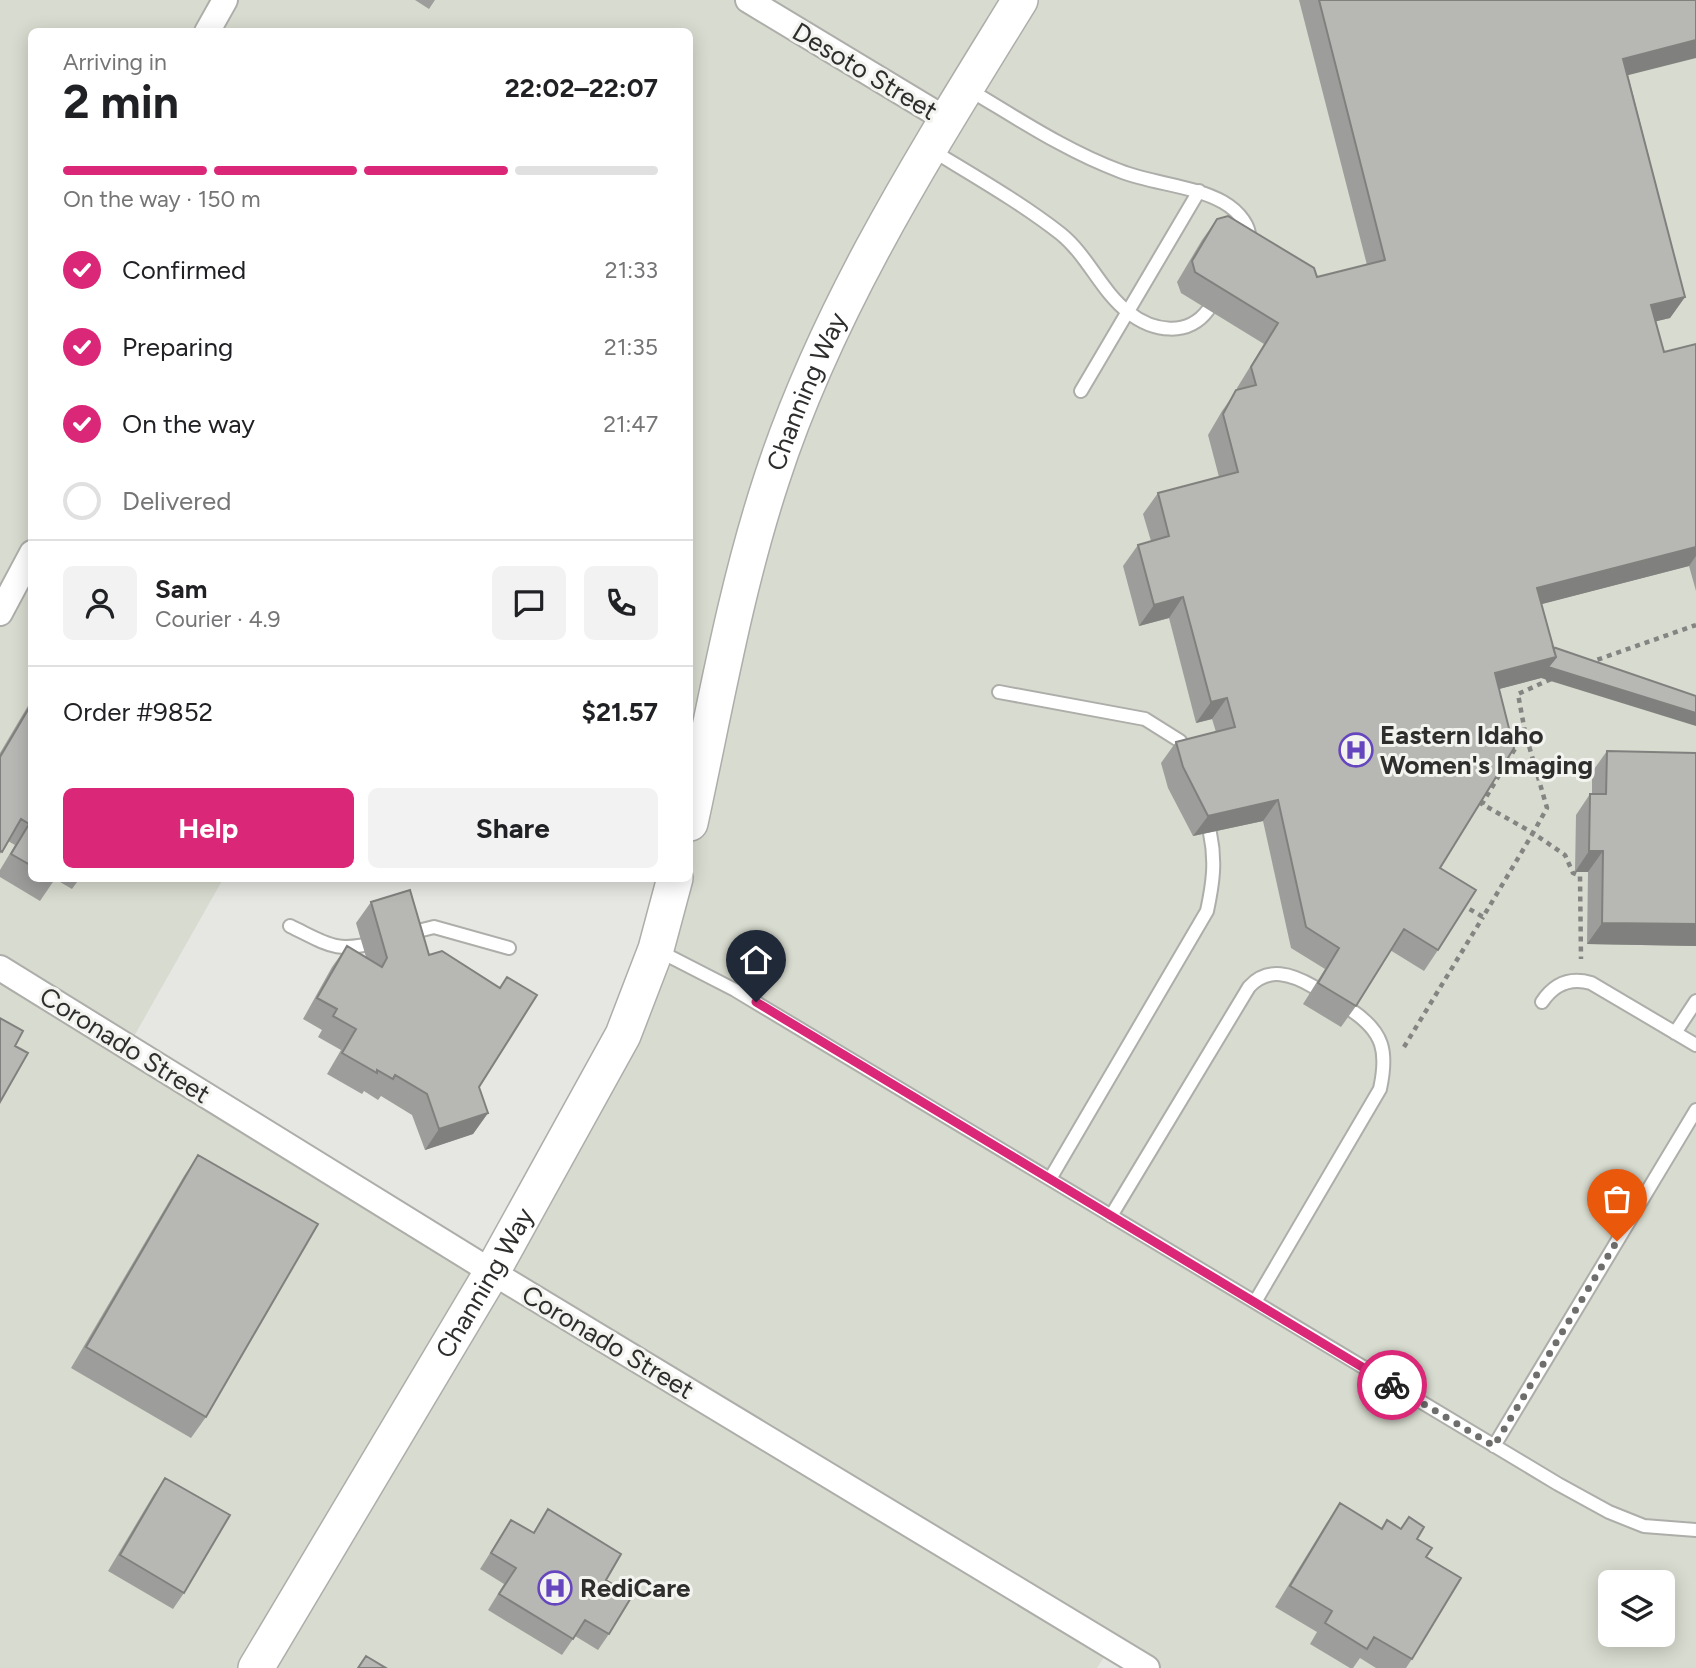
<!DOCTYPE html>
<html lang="en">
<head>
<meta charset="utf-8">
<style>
	:root { --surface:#fff; --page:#f2f2f2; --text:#202124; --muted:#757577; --line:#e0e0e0; --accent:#db2777 }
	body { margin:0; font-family:Figtree,sans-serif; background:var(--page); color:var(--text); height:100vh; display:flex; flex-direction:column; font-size:26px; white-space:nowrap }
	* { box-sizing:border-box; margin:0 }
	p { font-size:23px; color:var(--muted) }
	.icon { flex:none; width:38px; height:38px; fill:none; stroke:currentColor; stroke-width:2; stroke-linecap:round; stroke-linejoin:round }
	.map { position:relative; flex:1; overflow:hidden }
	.drawer { position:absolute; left:28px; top:28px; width:665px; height:854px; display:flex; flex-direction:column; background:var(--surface); border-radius:10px; box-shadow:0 4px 18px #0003 }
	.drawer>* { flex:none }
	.controls { position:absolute; left:1598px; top:1570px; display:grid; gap:14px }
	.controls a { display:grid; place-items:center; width:77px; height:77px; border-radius:10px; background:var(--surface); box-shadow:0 4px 18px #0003; font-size:35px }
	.pin { position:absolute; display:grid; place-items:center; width:60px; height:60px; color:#fff; margin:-72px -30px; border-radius:50% 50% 50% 0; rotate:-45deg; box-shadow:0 0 7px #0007 }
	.pin .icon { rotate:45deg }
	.courier { position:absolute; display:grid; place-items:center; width:70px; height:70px; margin:-35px; border:5px solid #db2777; border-radius:50%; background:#fff; color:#222; box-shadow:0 2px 9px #0007 }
	.summary em { font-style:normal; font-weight:700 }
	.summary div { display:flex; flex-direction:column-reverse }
	.summary { display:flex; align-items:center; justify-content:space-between; height:119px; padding:0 35px }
	h1 { font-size:46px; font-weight:700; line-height:52px }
	.bar { display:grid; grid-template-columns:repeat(4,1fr); gap:10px 7px; align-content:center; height:84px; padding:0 35px }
	.bar i { height:9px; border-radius:5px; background:var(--line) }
	.bar .current { background:var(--accent) }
	.bar p { grid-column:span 4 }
	.line { display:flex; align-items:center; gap:18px; padding:0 35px; border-top:2px solid var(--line) }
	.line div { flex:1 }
	.round { display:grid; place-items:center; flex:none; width:74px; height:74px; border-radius:10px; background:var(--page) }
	ol { padding:0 35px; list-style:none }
	li { display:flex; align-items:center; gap:21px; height:77px }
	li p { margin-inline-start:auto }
	li .icon { padding:7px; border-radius:50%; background:var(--accent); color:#fff; stroke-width:4 }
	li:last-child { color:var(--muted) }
	li i { width:38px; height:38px; border:4px solid var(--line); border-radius:50% }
	.primary-button { display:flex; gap:14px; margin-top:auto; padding:14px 35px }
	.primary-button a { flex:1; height:80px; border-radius:10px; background:var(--accent); color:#fff; font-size:28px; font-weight:700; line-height:80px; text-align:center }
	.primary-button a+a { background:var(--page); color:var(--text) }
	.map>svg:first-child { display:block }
</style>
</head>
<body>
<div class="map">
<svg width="1696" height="1668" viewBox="0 0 1696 1668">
	<rect width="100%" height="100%" fill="#e6e7e3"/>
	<path fill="#d8dbcf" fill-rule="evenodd" d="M0,0H1696V1668H1146L1111,1646L1097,1668H0ZM32,32H690V878L492,1272L128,1047L223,879L32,878ZM1610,1582H1662V1634H1610Z"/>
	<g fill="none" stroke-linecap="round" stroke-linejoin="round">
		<defs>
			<path id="service" d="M968,89C1017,118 1066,151 1120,171C1153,184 1192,185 1223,202C1237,210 1255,228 1247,245
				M930,149C974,176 1020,202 1061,234C1088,256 1101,291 1128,312C1153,332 1188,337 1208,310
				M1081,391L1199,191
				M999,692L1145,719L1180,741L1188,753
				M290,926C329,945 335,953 378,942
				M406,934L434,927L509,948
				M659,951L735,990L1558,1484L1609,1512L1644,1526L1696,1530
				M1542,1002C1554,984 1570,977 1591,983L1696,1045
				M1675,1033L1696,1001
				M1050,1179L1207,911C1213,883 1216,861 1210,833
				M1111,1216L1249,987C1268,966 1292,974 1314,987
				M1255,1302L1380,1089C1388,1052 1384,1032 1351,1010
				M1494,1446L1696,1110"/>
			<path id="minor" d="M748,0L947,120
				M207,32L225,0
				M0,613L32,553
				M0,968L492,1272L1147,1668"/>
			<g id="secondary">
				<path id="s1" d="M690,823C715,708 735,590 772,478C828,306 926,153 1020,0"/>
				<path id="s2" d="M256,1668L492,1272L623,1035L656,949L675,878"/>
			</g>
		</defs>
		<use href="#service" stroke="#adaeaa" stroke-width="16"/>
		<use href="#minor" stroke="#adaeaa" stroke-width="28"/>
		<use href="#secondary" stroke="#adaeaa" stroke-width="38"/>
		<path stroke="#848582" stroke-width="4.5" stroke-dasharray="5 5" stroke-linecap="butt" d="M1588,663L1696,625
			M1525,732L1482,804L1533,833L1547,808L1525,732L1518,694L1551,679
			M1461,904L1483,917L1533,833L1565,855L1573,873L1580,876L1581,959
			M1404,1047L1483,917"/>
		<use href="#service" stroke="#fff" stroke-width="12"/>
		<use href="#minor" stroke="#fff" stroke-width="24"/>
		<use href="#secondary" stroke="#fff" stroke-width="35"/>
	</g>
	<path fill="#9d9e9b" d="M415,0H435L429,9Z
		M1299,0H1696L1628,75L1685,297L1670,318L1656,321L1664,352L1696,344V591L1689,566L1541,604V678L1499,689L1440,868L1438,950L1424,971L1390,950L1356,1006L1341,1027L1303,1004L1325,969L1291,948L1263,821L1193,836L1168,788L1161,763L1176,742L1216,732L1212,719L1196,723L1169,618L1139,626L1123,566L1138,545L1151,541L1143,514L1158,493L1219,477L1208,435L1222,411L1237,390V388L1264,344L1181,293L1177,282L1202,240L1217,219L1317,277L1367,265Z
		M32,699V878H80L72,889L55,879L40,901L0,877V870L15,845L8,841L0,854V753Z
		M1607,751L1696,946L1587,944L1588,872H1575L1576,815L1590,794H1592V772Z
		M371,902L429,955L488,1113L473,1134L425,1150L412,1115L381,1096L378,1100L364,1091L362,1094L327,1074L341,1050L318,1037L322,1030L303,1019L332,967L347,946L366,957L356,923Z
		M198,1155L206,1417L191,1438L71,1368L184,1176Z
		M165,1478L184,1593L173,1609L108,1571L154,1494Z
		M1340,1503L1381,1528L1387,1520L1400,1529L1409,1517L1417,1539L1426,1557L1412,1659L1406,1668H1376L1360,1658L1353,1668H1350L1310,1644L1317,1632L1275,1607L1326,1524Z
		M548,1509L606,1580L609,1634L598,1650L575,1636L562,1655L488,1610L504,1584L480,1569L511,1520L533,1533Z"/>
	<path fill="#80817e" d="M1696,40V58L1609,80L1623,59Z
		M1685,297L1670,318L1637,326L1651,305Z
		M1696,547V556L1689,566L1523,609L1537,588Z
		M1183,597L1169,618L1139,626L1154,605Z
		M1556,657L1696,713V726L1541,678L1480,694L1495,673Z
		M1227,698L1212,719L1196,723L1211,702Z
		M1278,800L1263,821L1193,836L1208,816Z
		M1589,851H1603L1588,872H1575Z
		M1602,923L1696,924V946L1587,944Z
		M488,1113L473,1134L425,1150L439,1129Z"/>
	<path fill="#b7b8b4" stroke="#80817e" stroke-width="2" d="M1319,0H1696V40L1623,59L1685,297L1651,305L1664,352L1696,344V547L1537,588L1556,657L1495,673L1514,748L1440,868L1476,890L1438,950L1404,929L1356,1006L1318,983L1339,948L1306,927L1278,800L1208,816L1183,767L1176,742L1235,727L1227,698L1211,702L1183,597L1154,605L1138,545L1169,536L1158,493L1238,472L1223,414L1236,390L1256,385L1251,367L1278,323L1195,272L1192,261L1217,219L1228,216L1314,268L1317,277L1385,260Z
		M1553,647L1696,696V713L1548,667L1556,657Z
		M32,703V866L11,854L29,824L21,819L2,852L0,851V757Z
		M1607,751L1696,753V924L1602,923L1603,851H1589L1590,794H1606Z
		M410,890L429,955L442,951L500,988L507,977L537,995L479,1087L488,1113L439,1129L427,1094L395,1075L393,1079L377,1070V1073L342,1053L356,1029L333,1016L337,1009L317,998L347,946L382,967L387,958L371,902Z
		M0,1018L23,1031L15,1046L28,1053L0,1102Z
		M198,1155L318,1224L206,1417L86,1347Z
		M165,1478L230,1515L184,1593L120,1555Z
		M1340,1503L1382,1529L1387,1520L1401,1529L1409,1517L1424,1527L1417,1539L1432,1548L1426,1557L1461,1578L1412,1659L1374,1637L1367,1649L1325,1623L1332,1611L1290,1586Z
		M548,1509L621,1554L606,1580L632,1596L609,1634L585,1620L573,1639L499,1594L516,1568L491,1553L511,1520L534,1533Z
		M366,1656L386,1668H358Z"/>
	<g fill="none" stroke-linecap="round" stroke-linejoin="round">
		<path stroke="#6e6f6d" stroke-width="7" stroke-dasharray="0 12.6" d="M1392,1385L1494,1446L1617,1241"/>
		<path stroke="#db2777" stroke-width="9" d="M756,1002L1392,1385"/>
	</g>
	<defs>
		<symbol id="hospital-ring" viewBox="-11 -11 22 22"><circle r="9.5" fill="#f3f4f0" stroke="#6646be" stroke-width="1.5"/><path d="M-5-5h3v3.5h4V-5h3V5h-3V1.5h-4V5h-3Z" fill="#6646be"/></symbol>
	</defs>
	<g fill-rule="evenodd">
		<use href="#hospital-ring" x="1337" y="731" width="38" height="38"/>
		<use href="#hospital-ring" x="536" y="1569" width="38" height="38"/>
	</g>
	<g text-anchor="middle" stroke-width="6" stroke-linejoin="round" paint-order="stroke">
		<g font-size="26" fill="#2e2f2d" stroke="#f3f4f0">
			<text transform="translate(865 71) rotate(31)" y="9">Desoto Street</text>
			<text dy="9" stroke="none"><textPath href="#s1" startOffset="448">Channing Way</textPath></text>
			<text transform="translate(125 1045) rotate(32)" y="9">Coronado Street</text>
			<text dy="9" stroke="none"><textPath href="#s2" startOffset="448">Channing Way</textPath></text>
			<text transform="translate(608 1342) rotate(31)" y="9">Coronado Street</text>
		</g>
		<g font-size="26" font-weight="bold" fill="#2e2f2d" stroke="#f3f4f0" text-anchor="start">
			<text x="1380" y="744">Eastern Idaho<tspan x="1380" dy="30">Women's Imaging</tspan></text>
			<text x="580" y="1597">RediCare</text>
		</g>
	</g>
</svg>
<div class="controls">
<a><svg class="icon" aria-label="layers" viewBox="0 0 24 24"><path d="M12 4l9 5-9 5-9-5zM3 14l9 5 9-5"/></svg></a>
</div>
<div class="pin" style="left:1617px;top:1241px;background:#ea580c"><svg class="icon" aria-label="bag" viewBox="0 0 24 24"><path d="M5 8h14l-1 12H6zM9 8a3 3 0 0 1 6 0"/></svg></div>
<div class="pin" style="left:756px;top:1002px;background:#1f2937"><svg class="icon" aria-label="home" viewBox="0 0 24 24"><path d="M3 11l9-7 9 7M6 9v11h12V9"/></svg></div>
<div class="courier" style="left:1392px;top:1385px"><svg class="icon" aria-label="bike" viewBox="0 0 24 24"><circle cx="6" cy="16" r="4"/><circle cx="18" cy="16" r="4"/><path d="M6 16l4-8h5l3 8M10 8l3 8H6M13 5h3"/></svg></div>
<section class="drawer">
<div class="summary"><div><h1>2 min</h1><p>Arriving in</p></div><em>22:02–22:07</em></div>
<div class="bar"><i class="current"></i><i class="current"></i><i class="current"></i><i></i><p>On the way · 150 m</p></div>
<ol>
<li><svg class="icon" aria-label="check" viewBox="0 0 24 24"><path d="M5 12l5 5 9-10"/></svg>Confirmed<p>21:33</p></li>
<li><svg class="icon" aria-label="check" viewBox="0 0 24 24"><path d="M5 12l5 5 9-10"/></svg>Preparing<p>21:35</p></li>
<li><svg class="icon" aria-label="check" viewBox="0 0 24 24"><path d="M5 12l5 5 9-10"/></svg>On the way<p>21:47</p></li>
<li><i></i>Delivered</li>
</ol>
<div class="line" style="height:126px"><a class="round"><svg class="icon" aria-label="person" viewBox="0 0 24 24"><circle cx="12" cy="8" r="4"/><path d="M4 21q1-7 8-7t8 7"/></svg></a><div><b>Sam</b><p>Courier · 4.9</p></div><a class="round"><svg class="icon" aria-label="chat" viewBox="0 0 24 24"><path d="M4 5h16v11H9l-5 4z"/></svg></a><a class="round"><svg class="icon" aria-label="phone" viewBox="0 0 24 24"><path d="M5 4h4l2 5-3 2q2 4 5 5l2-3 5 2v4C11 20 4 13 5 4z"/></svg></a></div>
<div class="line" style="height:91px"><div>Order #9852</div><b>$21.57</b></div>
<div class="primary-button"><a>Help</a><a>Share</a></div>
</section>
</div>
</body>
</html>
